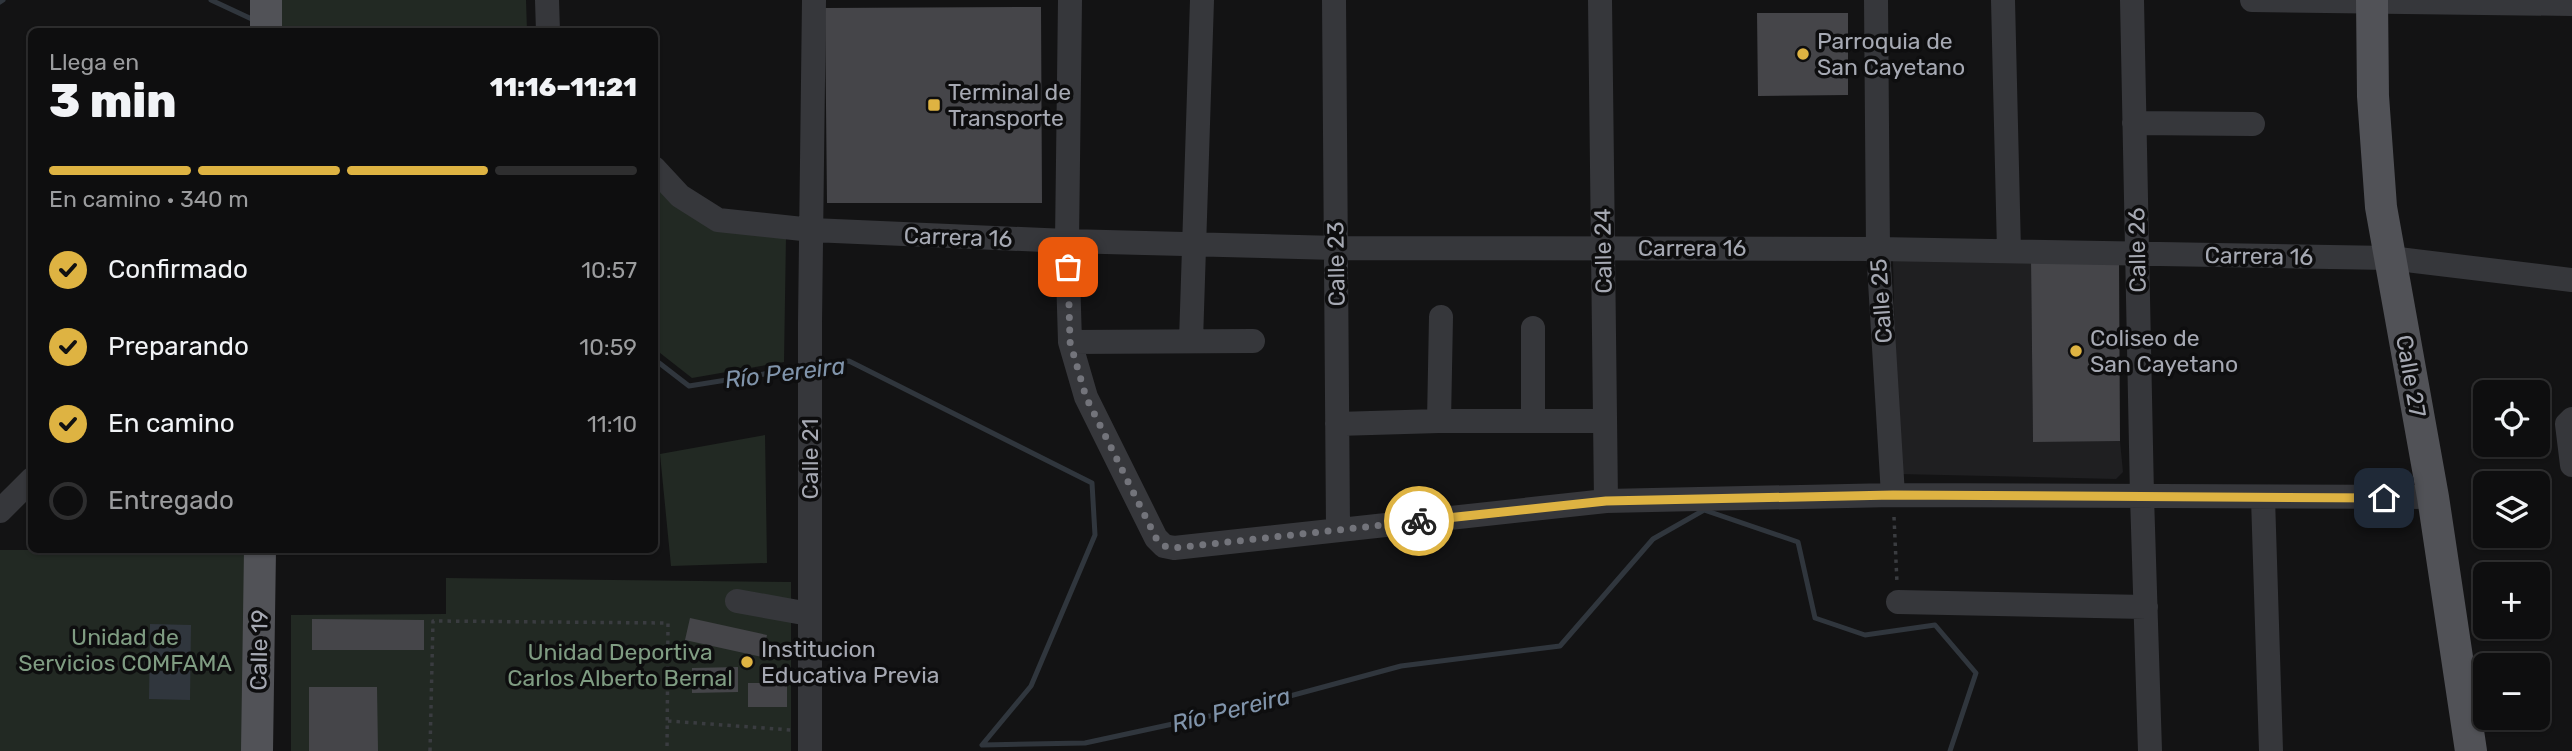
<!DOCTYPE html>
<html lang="es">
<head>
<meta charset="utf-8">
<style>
	:root { --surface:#0e0e0f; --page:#1c1c1d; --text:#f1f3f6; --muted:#9b9c9e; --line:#2e2e2f; --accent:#deb342 }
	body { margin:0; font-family:Rubik,sans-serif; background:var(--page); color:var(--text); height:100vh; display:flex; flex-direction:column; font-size:26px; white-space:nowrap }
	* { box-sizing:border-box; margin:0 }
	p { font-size:23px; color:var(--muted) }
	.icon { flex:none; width:38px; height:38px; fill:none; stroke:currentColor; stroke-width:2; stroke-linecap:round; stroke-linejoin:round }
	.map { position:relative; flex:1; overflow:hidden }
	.side { position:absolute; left:28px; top:28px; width:630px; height:525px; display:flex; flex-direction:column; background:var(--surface); border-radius:10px; box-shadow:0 2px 5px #0004,0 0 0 2px var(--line) }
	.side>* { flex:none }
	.tools { position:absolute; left:2473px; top:380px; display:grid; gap:14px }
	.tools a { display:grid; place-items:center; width:77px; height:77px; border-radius:10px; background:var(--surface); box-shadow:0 2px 5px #0004,0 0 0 2px var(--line); font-size:35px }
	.pin { position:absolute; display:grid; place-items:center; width:60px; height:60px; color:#fff; margin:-30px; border-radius:14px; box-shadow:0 4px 10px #0006 }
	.courier { position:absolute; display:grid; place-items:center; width:70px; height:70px; margin:-35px; border:5px solid #deb342; border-radius:50%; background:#fff; color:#222; box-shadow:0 2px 9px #0007 }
	.headline em { font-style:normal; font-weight:800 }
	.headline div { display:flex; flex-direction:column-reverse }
	.headline { display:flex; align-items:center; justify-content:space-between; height:119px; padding:0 21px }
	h1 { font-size:46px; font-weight:800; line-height:52px }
	.bar { display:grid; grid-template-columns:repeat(4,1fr); gap:10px 7px; align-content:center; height:84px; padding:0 21px }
	.bar i { height:9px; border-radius:5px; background:var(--line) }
	.bar .selected { background:var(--accent) }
	.bar p { grid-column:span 4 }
	ol { padding:0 21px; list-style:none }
	li { display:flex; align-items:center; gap:21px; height:77px }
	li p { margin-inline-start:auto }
	li .icon { padding:7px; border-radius:50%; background:var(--accent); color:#111; stroke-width:4 }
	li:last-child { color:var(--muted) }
	li i { width:38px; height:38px; border:4px solid var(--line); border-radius:50% }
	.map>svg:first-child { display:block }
</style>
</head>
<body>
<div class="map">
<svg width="2572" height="751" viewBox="0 0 2572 751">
	<rect width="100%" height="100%" fill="#131314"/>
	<path fill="#1f1f21" d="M2031,260L2033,441H2120L2123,472L2116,479L1898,474L1893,261Z"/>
	<path fill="#222923" d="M279,0H526L527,31H279Z
		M654,185L786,236L784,362L692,378L655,349Z
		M765,435L767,563L671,566L660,454Z
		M0,550H252L247,751H0Z
		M446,578L791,582V751H291V615L446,614Z"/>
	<path fill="#30363d" d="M150,624L191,625L190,700L149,699Z"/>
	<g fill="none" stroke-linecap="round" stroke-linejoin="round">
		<path stroke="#30363d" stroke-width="5" d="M211,0L256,21
			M0,2L3,0
			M654,359L689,386L802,368
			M815,366L849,361L1092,483L1095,535L1031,686L982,745L1085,743L1242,709L1401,666L1560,646L1653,539L1704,510L1798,542L1815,618L1865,635L1935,625L1976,673L1950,751"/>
	</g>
	<path fill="#454549" d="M1041,7L1042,203H827L825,8Z
		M1757,13H1848V95L1758,96Z
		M2031,260H2119L2120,441L2033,442Z
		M690,618L767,635L762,657L685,640Z
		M312,619L424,620V650H312Z
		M738,667V692L692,693V668Z
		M748,683H787V707H748Z
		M309,687H377L378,751H309Z"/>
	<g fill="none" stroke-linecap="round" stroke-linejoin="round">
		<path stroke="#3a3c40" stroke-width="3.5" stroke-dasharray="3.5 5" stroke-linecap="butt" d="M1894,517L1897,583
			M668,721L791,730
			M430,751L433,621L668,623L667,751"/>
		<path stroke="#36373b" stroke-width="24" d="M547,0L548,32
			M1070,0L1067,241L1070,342L1086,397L1156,538L1164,546L1174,548L1606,501L1893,495L2433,497
			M1334,0L1338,529
			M1600,0L1606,501
			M1876,0L1878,249L1893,495
			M2003,0L2009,251
			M2132,0L2142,496L2150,751
			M2252,0L2572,4
			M2134,123L2253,124
			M654,168L680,196L718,220L812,230L1067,241L1336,248L1878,249L2390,258L2572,280
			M1191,341L1202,0
			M1070,342L1253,341
			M2572,419L2567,424L2572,465
			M1533,420V328
			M1439,421L1441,317
			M1337,424L1439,421H1605
			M2263,498L2271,751
			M0,511L32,479
			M737,601L809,614
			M1898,602L2146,607
			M810,751V323L814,0"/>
		<path stroke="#515257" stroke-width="32" d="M2372,0L2373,96L2381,207L2433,497L2471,751
			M266,32V0
			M257,751L260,550"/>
	</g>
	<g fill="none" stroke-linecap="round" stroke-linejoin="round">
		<path stroke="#73747b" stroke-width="7" stroke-dasharray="0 12.6" d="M1068,267L1070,342L1086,397L1156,538L1164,546L1174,548L1419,521"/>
		<path stroke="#deb342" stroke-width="9" d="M1419,521L1606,501L1893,495L2384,498"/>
	</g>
	<g fill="#deb342" stroke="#0e0e0f" stroke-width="2.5">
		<circle cx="1803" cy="54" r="7"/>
		<rect x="927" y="98" width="14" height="14" rx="3.5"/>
		<circle cx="2076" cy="351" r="7"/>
		<circle cx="747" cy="662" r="7"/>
	</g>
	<g text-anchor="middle" stroke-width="7" stroke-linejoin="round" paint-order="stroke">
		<g font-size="23" fill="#a6a9b3" stroke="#0e0e0f" text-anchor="start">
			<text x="1817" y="49">Parroquia de<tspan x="1817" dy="26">San Cayetano</tspan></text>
			<text x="948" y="100">Terminal de<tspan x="948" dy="26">Transporte</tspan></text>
			<text x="2090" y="346">Coliseo de<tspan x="2090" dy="26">San Cayetano</tspan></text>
			<text x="761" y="657">Institucion<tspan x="761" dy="26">Educativa Previa</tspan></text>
		</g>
		<g font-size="23" fill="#a6a9b3" stroke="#0e0e0f">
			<text transform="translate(958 237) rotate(2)" y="8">Carrera 16</text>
			<text x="1692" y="256">Carrera 16</text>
			<text transform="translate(2137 250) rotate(-91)" y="8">Calle 26</text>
			<text transform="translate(1603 251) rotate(-91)" y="8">Calle 24</text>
			<text transform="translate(2259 256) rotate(1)" y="8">Carrera 16</text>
			<text transform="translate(1336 264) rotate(-91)" y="8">Calle 23</text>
			<text transform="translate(1881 301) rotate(-94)" y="8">Calle 25</text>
			<text transform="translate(2411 376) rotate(80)" y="8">Calle 27</text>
			<text transform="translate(810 459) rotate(-90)" y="8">Calle 21</text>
			<text transform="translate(259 650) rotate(-89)" y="8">Calle 19</text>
		</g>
		<g font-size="23" fill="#7f9c82" stroke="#0e0e0f">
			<text x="125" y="645">Unidad de<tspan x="125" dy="26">Servicios COMFAMA</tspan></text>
			<text x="620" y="660">Unidad Deportiva<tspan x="620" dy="26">Carlos Alberto Bernal</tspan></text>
		</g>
		<g font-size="24" font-style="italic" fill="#8094ab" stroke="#0e0e0f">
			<text transform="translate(785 373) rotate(-7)" y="8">Río Pereira</text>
			<text transform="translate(1231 710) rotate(-14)" y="8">Río Pereira</text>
		</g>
	</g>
</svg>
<div class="tools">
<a><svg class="icon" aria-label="locate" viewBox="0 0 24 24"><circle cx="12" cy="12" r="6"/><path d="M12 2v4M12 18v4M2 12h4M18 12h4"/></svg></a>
<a><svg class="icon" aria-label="layers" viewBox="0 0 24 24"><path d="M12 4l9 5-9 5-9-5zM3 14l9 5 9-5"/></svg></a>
<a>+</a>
<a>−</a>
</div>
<div class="pin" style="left:1068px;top:267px;background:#ea580c"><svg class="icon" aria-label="bag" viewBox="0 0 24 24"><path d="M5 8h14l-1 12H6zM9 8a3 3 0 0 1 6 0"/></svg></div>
<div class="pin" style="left:2384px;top:498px;background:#1f2937"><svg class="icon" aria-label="home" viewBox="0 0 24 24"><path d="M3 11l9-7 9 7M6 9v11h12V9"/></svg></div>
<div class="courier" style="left:1419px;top:521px"><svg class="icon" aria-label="bike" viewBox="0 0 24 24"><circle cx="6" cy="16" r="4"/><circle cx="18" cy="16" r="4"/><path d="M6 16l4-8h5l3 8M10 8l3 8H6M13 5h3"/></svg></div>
<section class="side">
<div class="headline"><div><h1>3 min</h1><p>Llega en</p></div><em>11:16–11:21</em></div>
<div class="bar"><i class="selected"></i><i class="selected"></i><i class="selected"></i><i></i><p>En camino · 340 m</p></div>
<ol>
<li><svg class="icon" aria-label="check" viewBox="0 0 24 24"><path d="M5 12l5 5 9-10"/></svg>Confirmado<p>10:57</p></li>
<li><svg class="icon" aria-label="check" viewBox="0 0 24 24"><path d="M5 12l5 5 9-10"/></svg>Preparando<p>10:59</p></li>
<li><svg class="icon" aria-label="check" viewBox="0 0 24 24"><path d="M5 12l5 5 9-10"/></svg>En camino<p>11:10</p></li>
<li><i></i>Entregado</li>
</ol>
</section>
</div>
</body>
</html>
